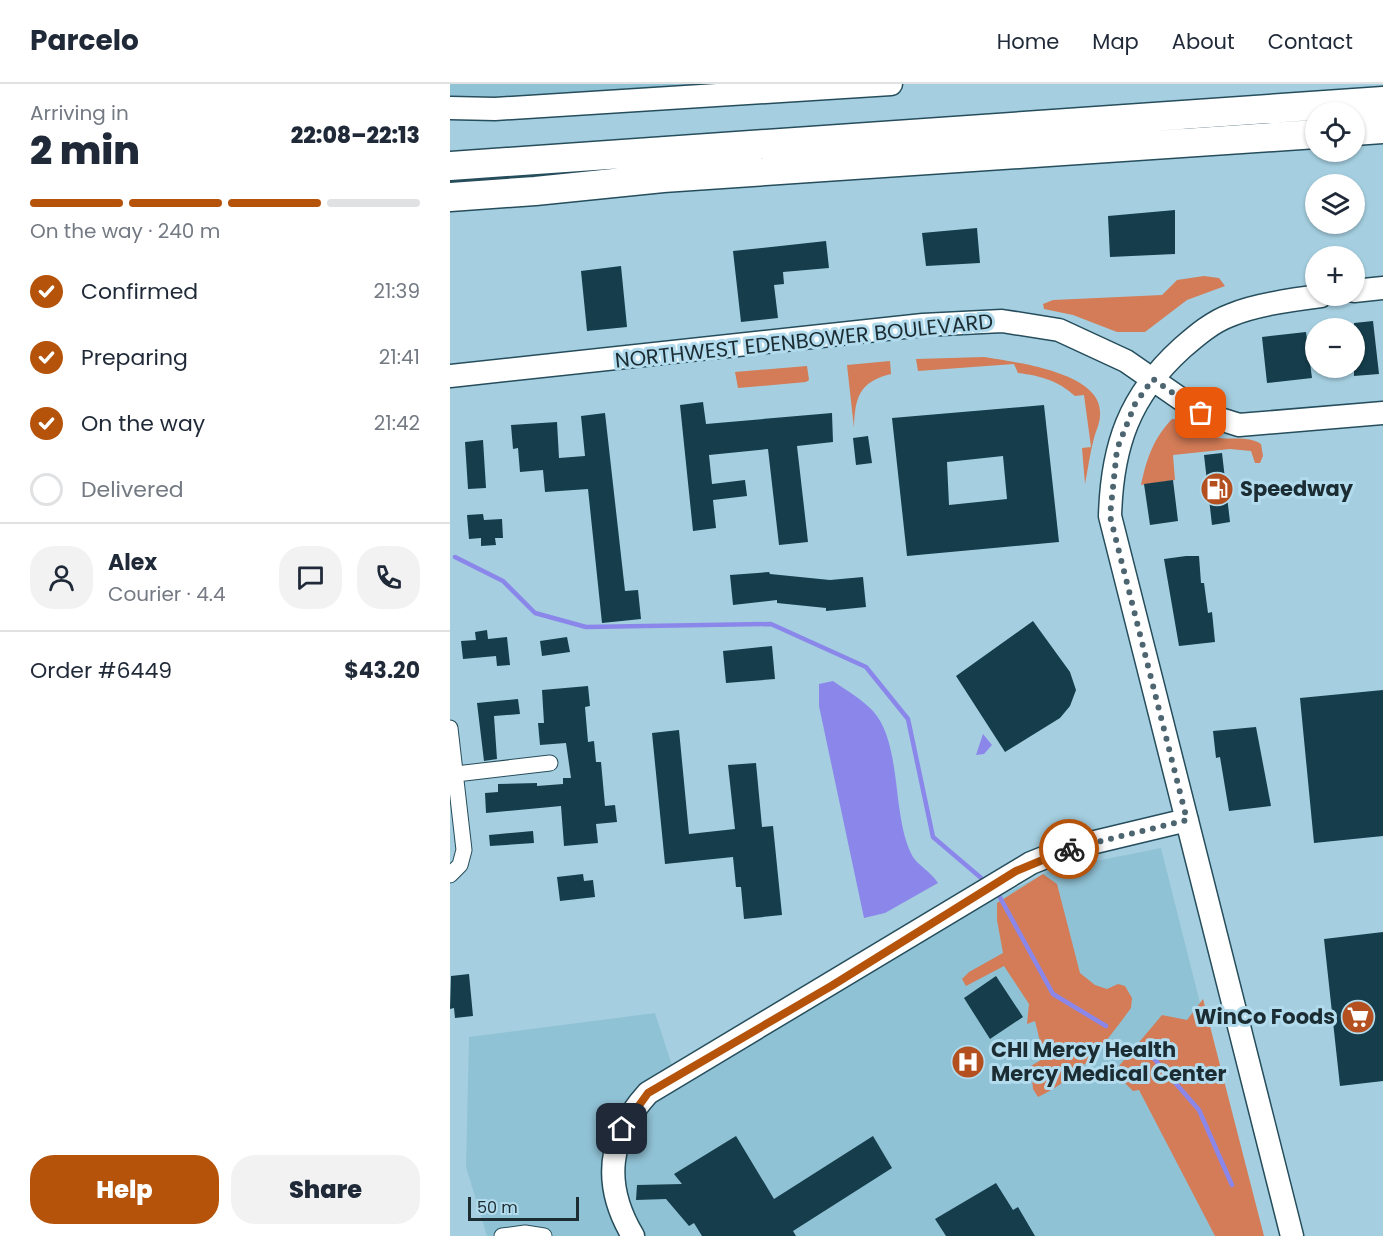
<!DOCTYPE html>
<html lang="en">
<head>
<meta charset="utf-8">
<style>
	:root { --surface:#fff; --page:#f2f2f3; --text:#1f2937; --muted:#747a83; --line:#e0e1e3; --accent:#b45309 }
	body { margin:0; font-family:Poppins,sans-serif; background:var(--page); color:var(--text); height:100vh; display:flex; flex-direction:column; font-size:22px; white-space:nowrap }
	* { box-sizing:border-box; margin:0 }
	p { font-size:20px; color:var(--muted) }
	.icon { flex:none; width:33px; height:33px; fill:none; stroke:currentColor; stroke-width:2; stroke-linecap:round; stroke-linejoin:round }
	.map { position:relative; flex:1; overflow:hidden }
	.drawer { display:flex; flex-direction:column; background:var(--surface); width:450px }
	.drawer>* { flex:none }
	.controls { position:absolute; left:855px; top:18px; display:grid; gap:12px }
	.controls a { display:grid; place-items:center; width:60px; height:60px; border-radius:50%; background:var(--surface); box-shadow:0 2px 4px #0004; font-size:30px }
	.scale { position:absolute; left:18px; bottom:15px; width:111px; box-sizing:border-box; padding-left:6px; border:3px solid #1c2c33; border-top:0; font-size:16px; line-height:21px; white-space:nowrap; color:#1c2c33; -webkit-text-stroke:4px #b2dced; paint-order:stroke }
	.pin { position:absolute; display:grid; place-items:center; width:51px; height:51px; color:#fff; margin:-26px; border-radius:12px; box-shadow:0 3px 9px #0006 }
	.courier { position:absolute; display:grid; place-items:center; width:60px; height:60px; margin:-30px; border:4px solid #b45309; border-radius:50%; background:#fff; color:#222; box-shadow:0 2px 8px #0007 }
	.summary em { font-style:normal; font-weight:800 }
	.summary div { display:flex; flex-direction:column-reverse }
	.summary { display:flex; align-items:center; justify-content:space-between; height:102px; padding:0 30px }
	h1 { font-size:39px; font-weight:800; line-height:45px }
	.bar { display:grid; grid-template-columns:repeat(4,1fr); gap:9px 6px; align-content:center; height:72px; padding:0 30px }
	.bar i { height:8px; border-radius:4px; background:var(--line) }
	.bar .current { background:var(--accent) }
	.bar p { grid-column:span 4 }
	.line { display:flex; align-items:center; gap:15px; padding:0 30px; border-top:2px solid var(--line) }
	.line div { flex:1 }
	.round { display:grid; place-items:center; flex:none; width:63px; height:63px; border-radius:24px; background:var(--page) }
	ol { padding:0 30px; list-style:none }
	li { display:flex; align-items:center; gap:18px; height:66px }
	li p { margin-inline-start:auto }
	li .icon { padding:6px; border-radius:50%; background:var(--accent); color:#fff; stroke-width:4 }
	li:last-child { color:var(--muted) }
	li i { width:33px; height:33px; border:3px solid var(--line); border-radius:50% }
	.cta { display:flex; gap:12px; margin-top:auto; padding:12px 30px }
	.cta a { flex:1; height:69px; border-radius:24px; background:var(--accent); color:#fff; font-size:24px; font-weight:800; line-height:69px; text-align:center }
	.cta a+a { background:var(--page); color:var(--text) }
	header { display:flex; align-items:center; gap:36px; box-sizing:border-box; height:84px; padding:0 30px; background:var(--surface); border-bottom:2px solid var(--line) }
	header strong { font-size:28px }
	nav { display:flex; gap:33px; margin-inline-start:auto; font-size:21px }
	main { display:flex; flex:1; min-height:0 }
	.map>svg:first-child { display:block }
</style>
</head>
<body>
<header>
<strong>Parcelo</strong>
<nav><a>Home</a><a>Map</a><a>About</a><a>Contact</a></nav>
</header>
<main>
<section class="drawer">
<div class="summary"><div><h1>2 min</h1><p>Arriving in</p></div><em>22:08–22:13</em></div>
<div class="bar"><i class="current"></i><i class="current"></i><i class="current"></i><i></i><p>On the way · 240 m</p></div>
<ol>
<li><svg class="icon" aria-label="check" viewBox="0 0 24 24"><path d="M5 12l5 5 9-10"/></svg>Confirmed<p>21:39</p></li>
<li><svg class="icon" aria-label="check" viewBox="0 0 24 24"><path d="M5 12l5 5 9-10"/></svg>Preparing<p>21:41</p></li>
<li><svg class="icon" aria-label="check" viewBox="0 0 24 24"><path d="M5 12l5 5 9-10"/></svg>On the way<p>21:42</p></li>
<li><i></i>Delivered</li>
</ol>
<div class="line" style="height:108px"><a class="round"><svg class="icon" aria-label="person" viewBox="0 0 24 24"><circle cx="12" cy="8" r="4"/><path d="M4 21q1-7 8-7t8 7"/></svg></a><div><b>Alex</b><p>Courier · 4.4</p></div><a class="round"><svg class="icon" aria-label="chat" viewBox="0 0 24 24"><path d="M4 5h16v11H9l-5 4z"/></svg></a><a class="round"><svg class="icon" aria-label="phone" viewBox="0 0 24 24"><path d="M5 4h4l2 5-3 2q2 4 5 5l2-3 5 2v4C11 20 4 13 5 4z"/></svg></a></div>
<div class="line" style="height:78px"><div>Order #6449</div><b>$43.20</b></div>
<div class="cta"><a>Help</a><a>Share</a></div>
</section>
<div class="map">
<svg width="933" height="1152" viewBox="0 0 933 1152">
	<rect width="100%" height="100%" fill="#a5cfe0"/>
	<path fill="#90c2d5" d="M0,0H439L0,20Z
		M711,764L799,1113L813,1152H37L16,1083L19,953L205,929L229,1003L525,825L601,786Z"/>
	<path fill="#d37c57" d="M754,192L769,194L775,202L737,216L695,248H667L623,231L594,225L593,220L603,216L712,211L727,196Z
		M534,273C563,278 654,288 650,331C650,339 646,347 644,354C640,369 638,384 635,400L632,364L641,363L634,311L625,312C607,296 591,292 568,289L564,280L468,287L466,275Z
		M440,277L441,290C409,298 405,313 404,344L397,281Z
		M357,282L359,296L356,298L288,304L285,288Z
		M722,335C736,335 751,349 765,353C781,357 796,351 811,360L813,372L810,379H805L801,367L780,365L723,371L725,396L691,401C697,374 703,355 722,335Z
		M593,790L607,800L630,889L645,901L657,905L668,900L675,902L682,914L681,924C654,961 630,993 588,1013L583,1005L581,982L594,974L585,937L577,940L579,920L554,882L516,902L512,895L519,888L553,869L547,836V819Z
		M753,915L814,1152H765L689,1006L683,1007L673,997L669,982L712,931L737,936Z"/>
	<path fill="#8b87ea" d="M383,597C396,606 413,616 423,627C453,660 441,734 463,773C468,781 481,788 488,799L435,829L414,834L369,622V600Z
		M533,650L542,661L534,670L526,671Z"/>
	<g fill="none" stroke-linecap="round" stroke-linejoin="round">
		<path stroke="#8b87ea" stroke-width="4.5" d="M5,473L53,497L85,529L136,543L321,540L416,583L458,635L483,753L537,799
			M547,808L603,910L656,942
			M693,962L749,1026L782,1101"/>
	</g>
	<path fill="#153d4b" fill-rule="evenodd" d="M725,126V170L660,173L658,132Z
		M527,144L530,179L476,182L472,149Z
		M376,157L379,184L333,188L334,200L324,201L328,234L291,238L283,167Z
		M171,182L177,243L137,247L131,187Z
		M923,237L929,290L904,292V239Z
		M856,248L862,294L817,299L812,253Z
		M253,318L256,340L382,329L383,358L347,362L358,458L329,461L318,365L259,371L262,400L295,396L297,412L263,416L266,444L243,447L230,321Z
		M594,321L609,458L457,472L442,334ZM553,372L557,415L499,421L497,378Z
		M155,329L175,507L188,506L191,535L152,539L138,405L95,408L93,386L70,388L68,364L63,365L61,341L107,338L109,374L135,372L131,332Z
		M418,352L422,379L406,381L403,354Z
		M33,356L36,404L18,405L15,358Z
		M772,369L780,438L762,441L754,371Z
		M723,396L728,437L700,441L694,400Z
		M33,430L34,436L52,435L53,454H45L46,461L31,462V454L19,455L17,431Z
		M736,472H749L751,499H754L758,529L762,528L765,558L729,562L714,475Z
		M319,488L320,490L380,496L413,493L416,523L376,527V524L327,519V516L283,521L280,491Z
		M583,537L620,588L626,606L620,622L610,634L555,668L506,592Z
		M37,546L38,555L57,553L60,581L47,582L46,572L13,575L11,557L26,556L25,548Z
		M117,553L120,568L92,572L90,557Z
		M322,562L325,595L276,599L273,567Z
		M138,602L140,622L135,623L138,658L144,657L146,678H151L155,722L165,721L167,738L146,740L148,759L114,762L111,722L36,729L35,709L48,708V700L87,699V702L113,700V694H121L116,659L90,661L88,639H94L92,606Z
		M933,606V752L864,759L850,614Z
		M68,615L70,630L44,632L47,675L34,677L27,619Z
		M806,643L821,722L779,727L770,673L766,674L763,647Z
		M229,646L239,750L285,745L278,681L306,679L312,743L323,742L332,831L294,835L291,803H286L283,773L215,780L202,649Z
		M83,747L84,759L40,762L39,751Z
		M133,790L134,797L143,796L145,813L110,817L107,793Z
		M933,848V997L890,1002L874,855Z
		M19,890L23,932L5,934L4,924L0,925L1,892Z
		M546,892L573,933L540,955L514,914Z
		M286,1052L324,1115L423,1052L442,1084L343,1147L346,1152H252L244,1139L239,1142L216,1115L186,1116L187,1101L232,1100L224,1090Z
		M546,1099L563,1126L568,1123L585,1152H496L485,1135Z"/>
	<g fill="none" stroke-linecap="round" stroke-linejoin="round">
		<defs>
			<path id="street" d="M0,644L14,766L10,781L0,791
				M6,690L100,679
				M52,1152L75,1149L94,1152"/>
			<path id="secondary" d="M0,24L45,25L441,0
				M904,207L933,204
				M0,292L473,241L552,237L609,246L676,277L751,329L789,341L933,329
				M183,1152C152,1100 158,1053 198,1009L581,779L616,765L737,736
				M842,1152L660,432C662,362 679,312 732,264C747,251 762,238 781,231C804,221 846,215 871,212"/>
			<path id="highway" d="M904,47L933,45
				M0,82L933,17
				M0,113L85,107L213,94L866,50"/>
		</defs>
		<use href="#street" stroke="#264d5b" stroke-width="17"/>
		<use href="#secondary" stroke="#264d5b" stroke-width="25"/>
		<use href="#highway" stroke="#264d5b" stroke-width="31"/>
		<use href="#street" stroke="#fff" stroke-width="15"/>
		<use href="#secondary" stroke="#fff" stroke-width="22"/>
		<use href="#highway" stroke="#fff" stroke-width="28"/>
	</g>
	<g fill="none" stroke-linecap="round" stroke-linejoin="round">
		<path stroke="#4c6570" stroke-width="6" stroke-dasharray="0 10.8" d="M619,765L737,736L660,432L667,365L685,320L703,295L751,329"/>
		<path stroke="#b45309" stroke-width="8" d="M172,1045L198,1009L383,901L566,787L619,765"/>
	</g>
	<defs>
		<symbol id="fuel-disc" viewBox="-11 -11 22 22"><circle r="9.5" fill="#b4501f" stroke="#b2dced"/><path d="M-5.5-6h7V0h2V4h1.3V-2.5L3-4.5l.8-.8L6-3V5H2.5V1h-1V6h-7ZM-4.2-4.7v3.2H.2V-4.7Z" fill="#fff"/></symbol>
		<symbol id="supermarket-disc" viewBox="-11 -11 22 22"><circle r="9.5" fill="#b4501f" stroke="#b2dced"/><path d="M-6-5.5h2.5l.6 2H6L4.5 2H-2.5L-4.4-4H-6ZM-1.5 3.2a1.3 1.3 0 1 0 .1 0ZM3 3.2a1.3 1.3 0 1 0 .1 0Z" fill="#fff"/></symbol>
		<symbol id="hospital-disc" viewBox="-11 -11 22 22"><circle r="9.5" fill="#b4501f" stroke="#b2dced"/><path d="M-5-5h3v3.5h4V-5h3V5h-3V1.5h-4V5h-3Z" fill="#fff"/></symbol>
	</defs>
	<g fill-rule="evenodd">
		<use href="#fuel-disc" x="748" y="386" width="38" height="38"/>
		<use href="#supermarket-disc" x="889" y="914" width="38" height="38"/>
		<use href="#hospital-disc" x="499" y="959" width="38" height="38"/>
	</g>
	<g text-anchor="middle" stroke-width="6" stroke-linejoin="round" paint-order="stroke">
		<g font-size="21" fill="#1c2c33" stroke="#b2dced">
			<text transform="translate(354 257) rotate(-6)" y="7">NORTHWEST EDENBOWER BOULEVARD</text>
		</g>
		<g font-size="21" font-weight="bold" fill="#1c2c33" stroke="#b2dced" text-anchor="start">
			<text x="790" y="412">Speedway</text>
			<text x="885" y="940" text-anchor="end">WinCo Foods</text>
			<text x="541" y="973">CHI Mercy Health<tspan x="541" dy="24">Mercy Medical Center</tspan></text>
		</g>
	</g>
</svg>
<div class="controls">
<a><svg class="icon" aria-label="locate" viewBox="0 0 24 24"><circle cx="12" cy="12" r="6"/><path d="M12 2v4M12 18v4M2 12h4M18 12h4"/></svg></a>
<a><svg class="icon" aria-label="layers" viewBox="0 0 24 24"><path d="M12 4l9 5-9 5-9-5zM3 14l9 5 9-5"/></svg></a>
<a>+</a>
<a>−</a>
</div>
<div class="scale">50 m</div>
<div class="pin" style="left:751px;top:329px;background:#ea580c"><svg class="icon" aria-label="bag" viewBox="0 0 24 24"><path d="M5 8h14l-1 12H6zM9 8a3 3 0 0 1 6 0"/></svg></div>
<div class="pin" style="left:172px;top:1045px;background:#1f2937"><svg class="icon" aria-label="home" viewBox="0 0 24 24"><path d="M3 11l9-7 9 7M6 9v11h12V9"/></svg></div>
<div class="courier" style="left:619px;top:765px"><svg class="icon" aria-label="bike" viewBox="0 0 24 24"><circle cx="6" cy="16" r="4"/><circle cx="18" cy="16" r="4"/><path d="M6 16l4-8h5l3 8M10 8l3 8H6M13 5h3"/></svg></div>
</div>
</main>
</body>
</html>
